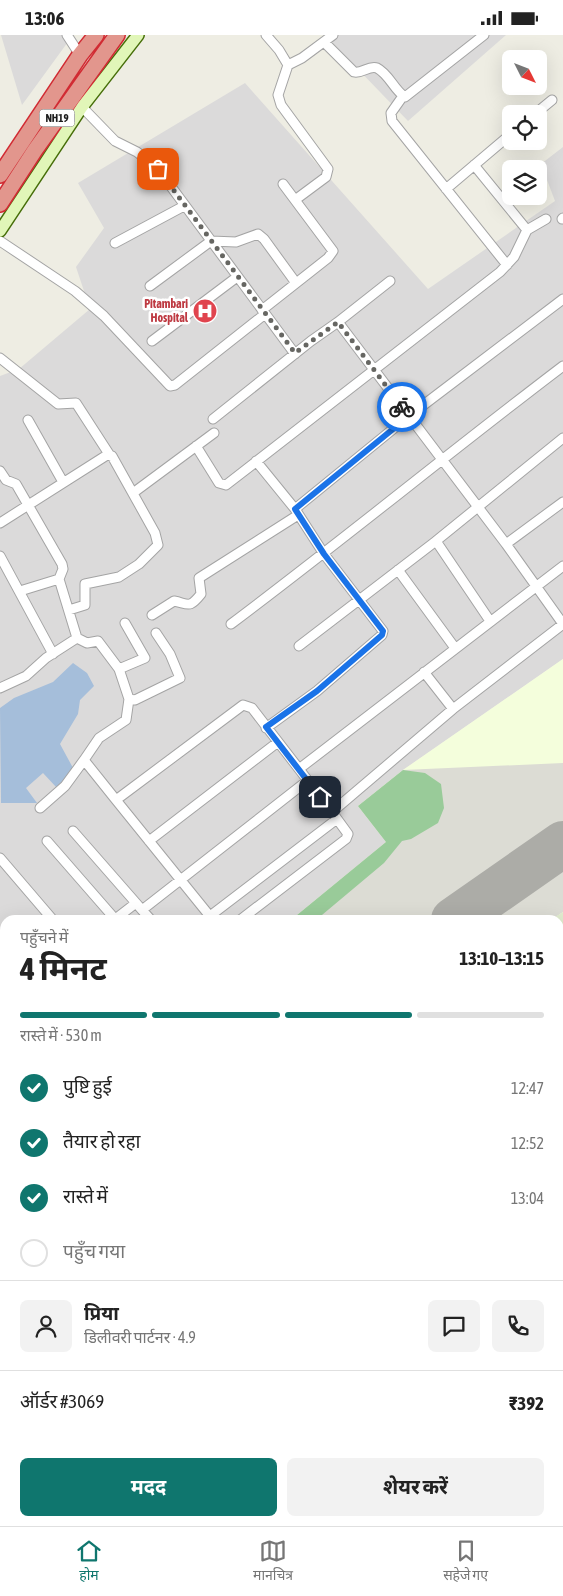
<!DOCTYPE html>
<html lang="hi">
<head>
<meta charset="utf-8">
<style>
	:root { --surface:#fff; --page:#f2f2f2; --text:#222; --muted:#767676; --line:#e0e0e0; --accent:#0f766e }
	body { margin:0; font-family:"Asap Condensed","Noto Sans Devanagari",sans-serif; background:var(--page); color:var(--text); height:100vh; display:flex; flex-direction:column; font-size:19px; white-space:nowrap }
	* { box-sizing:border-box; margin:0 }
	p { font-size:16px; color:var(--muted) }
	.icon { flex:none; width:28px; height:28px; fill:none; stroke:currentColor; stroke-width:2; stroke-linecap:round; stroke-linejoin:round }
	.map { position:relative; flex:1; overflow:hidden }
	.side { position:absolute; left:0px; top:880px; width:564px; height:611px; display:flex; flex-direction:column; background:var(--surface); border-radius:15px 15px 0 0; box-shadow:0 5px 20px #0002 }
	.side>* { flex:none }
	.needle { width:32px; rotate:132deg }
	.controls { position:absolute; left:502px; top:15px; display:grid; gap:10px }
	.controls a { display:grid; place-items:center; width:45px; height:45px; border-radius:8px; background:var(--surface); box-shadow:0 5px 20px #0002; font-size:25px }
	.pin { position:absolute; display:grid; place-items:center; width:42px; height:42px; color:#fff; margin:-21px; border-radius:10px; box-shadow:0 2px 8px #0006 }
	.courier { position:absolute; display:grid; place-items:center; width:50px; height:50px; margin:-25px; border:4px solid #1a73e8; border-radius:50%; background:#fff; color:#222; box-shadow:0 1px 6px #0007 }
	.summary em { font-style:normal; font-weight:700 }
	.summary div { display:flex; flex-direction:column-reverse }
	.summary { display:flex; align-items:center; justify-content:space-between; height:85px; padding:0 20px }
	h1 { font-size:32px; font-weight:700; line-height:38px }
	.bar { display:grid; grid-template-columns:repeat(4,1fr); gap:8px 5px; align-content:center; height:60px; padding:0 20px }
	.bar i { height:6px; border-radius:4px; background:var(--line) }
	.bar .on { background:var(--accent) }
	.bar p { grid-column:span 4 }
	.line { display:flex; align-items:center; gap:12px; padding:0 20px; border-top:1px solid var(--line) }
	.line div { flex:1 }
	.round { display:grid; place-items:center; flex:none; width:52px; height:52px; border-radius:8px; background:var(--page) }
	ol { padding:0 20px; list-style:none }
	li { display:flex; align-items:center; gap:15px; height:55px }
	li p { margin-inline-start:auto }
	li .icon { padding:5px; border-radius:50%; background:var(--accent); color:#fff; stroke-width:4 }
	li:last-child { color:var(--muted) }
	li i { width:28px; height:28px; border:2px solid var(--line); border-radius:50% }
	.cta { display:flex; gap:10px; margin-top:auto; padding:10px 20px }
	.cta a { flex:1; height:58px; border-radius:8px; background:var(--accent); color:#fff; font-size:20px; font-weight:700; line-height:58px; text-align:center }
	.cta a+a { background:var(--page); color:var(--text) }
	.status { display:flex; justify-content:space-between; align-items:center; height:35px; padding:0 25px; background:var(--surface); direction:ltr }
	.status svg { height:14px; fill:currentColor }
	.tabs { display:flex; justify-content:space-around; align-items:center; height:70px; border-top:1px solid var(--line); background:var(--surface); font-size:14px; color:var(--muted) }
	.tabs a { display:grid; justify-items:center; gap:2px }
	.tabs .on { color:var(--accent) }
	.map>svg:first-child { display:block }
</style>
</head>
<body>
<div class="status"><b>13:06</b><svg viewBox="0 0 49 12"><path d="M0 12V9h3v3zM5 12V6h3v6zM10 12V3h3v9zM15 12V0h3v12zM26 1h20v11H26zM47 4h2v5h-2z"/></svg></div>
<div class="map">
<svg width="563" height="1491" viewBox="0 0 563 1491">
	<rect width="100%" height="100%" fill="#eeede3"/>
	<path fill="#dbdada" d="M1,0H73L22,70Z
		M325,0H506L408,86Z
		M245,48L428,254L555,166L541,129L563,112V624L403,735L358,771L387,807L291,885H5V1124L0,1127V341L19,334L90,274L76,232L104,193L78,148Z
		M0,1305L5,1316V1486H107L111,1491H0Z"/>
	<path fill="#f4fedc" d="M563,624V1491H112L108,1486H559V885H291L386,807L358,771L403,735Z"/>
	<path fill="#dcdcd4" d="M563,728V877L551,885H291L386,807L358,771L403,735Z
		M5,1124V1316L0,1305V1127Z"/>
	<path fill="#e1eccf" d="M563,877V1198L559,1199V885H551Z"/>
	<path fill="#99cb99" d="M403,735L425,738L441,749L444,773L438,788L411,804L402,806L384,828L316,885H291L386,807L358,771Z
		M5,1270V1313L0,1300V1271Z"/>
	<path fill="#a5beda" d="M73,628L87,638L94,651L80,665L78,679L60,709L73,733L57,753L43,738L26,753L37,768H1L0,673L14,663L53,647Z"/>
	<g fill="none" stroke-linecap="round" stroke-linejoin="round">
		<path stroke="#acaca7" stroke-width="46" d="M454,885L563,809"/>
		<defs>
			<path id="street" d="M67,0L80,20
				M266,0L279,15L288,30L278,60L281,70L328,134L326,142L295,165
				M324,7L354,37C362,39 369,30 377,33C389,39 394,55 405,62L484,0
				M288,30L302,23L333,0
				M403,61L391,78L392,86L507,230
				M82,72L115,106L137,117L158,134L295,319
				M535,79L552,65
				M474,130L527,195
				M446,154L511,99
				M562,184L563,183
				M0,206L75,256L104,281L170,351L175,350L265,279
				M115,208L184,171
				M150,251L211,206L236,207L258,199L264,204L296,248
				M262,275L328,223L333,216L283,149
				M338,287L390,246
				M152,306L237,242
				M0,323L58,369L76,368L109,419
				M213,384L311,306L338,287L506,509L563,589
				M28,385L63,447
				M196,411L219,448L226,450L500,237L514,222L527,195L546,184
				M256,426L295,474
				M0,436L6,445L16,449L62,529L63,534L59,544L20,556
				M133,458L214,398
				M0,488L107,420L112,421L155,498L158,510L139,529L119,542L85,549V570L69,575
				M506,509L563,467
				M0,521L53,619
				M563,531L299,734L332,777L453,674L563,589
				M398,535L455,613
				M152,580L174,566C189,569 189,574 201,559L199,543L298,480
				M490,586L436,506L563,403
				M231,589C343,505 451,416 563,331
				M77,603L87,608L98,606L119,634L129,664L135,665L180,643L170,619L156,598
				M299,611L436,506
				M119,634L145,623L125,588
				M424,637L453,674
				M0,653L26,641L46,623L77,603L59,544
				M266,693L317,656L382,600L383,596L324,519L295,474L409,381L563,264
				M116,765L84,725L99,703L126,685L129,664
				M40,773L65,751L84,725
				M73,796L136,868
				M47,806L115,884
				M149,806L278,707
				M0,823L53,885
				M142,875L151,885
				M210,881L337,784
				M114,885L136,868L142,875L307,746
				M213,885L116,765L243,670L252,673L299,734
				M240,885L346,804L348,799L332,777
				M0,942L5,939
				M0,998L5,995
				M0,1043V1050
				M0,1092L5,1090
				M0,1342H1
				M44,1486L48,1491"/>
			<path id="secondary" d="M0,196L82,72L138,0"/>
			<path id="highway" d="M0,140L80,20L96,0
				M0,169L35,115L117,0"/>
		</defs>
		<use href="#street" stroke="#a4a4a4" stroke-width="11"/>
		<use href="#secondary" stroke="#466e09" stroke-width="14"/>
		<use href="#highway" stroke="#d12b33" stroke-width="18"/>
		<use href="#street" stroke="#fff" stroke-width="9"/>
		<use href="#secondary" stroke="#e1f6b8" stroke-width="11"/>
		<use href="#highway" stroke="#e2968d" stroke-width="15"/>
	</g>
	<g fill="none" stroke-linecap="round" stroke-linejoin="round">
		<path stroke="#666662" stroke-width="5" stroke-dasharray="0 9" d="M158,134L295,318L338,287L402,372"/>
		<path stroke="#1a73e8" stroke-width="6" d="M320,762L266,692L317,656L382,600L383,596L324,519L295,474L409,381L402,372"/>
	</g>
	<defs>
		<symbol id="hospital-disc" viewBox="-11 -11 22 22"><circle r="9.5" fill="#e0444e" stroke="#fff"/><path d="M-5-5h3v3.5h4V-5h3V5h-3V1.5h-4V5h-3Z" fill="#fff"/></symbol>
	</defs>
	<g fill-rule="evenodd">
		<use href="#hospital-disc" x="191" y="262" width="28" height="28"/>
	</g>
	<g text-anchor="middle" stroke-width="5" stroke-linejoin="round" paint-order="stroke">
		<rect fill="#fff" stroke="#616161" stroke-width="1" x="39.5" y="74.5" width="35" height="17" rx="4"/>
		<g font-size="11" font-weight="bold" fill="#1d1d1d">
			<text x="57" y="87">NH19</text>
		</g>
		<g font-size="12" font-weight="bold" fill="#be3a42" stroke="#fff" text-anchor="end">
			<text x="188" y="273">Pitambari<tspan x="188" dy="14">Hospital</tspan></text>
		</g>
	</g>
</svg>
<div class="controls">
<a><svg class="needle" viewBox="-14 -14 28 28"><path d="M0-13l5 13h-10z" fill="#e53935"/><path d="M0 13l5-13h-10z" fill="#767676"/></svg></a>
<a><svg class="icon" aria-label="locate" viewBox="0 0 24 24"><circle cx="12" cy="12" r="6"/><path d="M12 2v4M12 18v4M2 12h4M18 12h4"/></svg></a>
<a><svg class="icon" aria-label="layers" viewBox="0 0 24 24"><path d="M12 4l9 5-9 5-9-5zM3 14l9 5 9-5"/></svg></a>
</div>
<div class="pin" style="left:158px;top:134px;background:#ea580c"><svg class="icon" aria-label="bag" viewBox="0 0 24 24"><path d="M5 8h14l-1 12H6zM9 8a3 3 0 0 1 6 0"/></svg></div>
<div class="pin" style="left:320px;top:762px;background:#1f2937"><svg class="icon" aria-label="home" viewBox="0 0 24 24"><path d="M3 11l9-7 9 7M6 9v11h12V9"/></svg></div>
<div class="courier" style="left:402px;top:372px"><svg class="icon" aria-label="bike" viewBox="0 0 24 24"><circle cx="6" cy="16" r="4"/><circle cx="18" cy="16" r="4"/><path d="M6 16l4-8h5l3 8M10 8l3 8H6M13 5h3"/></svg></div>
<section class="side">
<div class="summary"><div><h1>4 मिनट</h1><p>पहुँचने में</p></div><em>13:10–13:15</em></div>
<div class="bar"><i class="on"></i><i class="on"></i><i class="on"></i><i></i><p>रास्ते में · 530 m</p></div>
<ol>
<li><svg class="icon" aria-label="check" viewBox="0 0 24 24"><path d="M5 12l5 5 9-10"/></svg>पुष्टि हुई<p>12:47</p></li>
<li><svg class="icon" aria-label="check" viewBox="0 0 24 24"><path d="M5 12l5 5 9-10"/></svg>तैयार हो रहा<p>12:52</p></li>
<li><svg class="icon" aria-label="check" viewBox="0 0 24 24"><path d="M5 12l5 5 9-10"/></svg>रास्ते में<p>13:04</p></li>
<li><i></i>पहुँच गया</li>
</ol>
<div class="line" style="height:90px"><a class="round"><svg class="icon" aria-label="person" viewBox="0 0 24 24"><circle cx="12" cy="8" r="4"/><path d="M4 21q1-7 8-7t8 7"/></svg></a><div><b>प्रिया</b><p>डिलीवरी पार्टनर · 4.9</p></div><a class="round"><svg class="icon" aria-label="chat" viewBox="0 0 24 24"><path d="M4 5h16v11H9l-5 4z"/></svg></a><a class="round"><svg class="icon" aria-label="phone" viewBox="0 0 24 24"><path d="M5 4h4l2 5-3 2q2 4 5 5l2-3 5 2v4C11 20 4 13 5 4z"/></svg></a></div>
<div class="line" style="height:65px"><div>ऑर्डर #3069</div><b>₹392</b></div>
<div class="cta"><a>मदद</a><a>शेयर करें</a></div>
</section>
</div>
<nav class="tabs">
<a class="on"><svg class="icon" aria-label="home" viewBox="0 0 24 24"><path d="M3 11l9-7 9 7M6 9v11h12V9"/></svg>होम</a>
<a><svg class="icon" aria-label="map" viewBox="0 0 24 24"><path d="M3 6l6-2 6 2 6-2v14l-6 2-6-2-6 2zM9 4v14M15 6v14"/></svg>मानचित्र</a>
<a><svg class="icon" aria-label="saved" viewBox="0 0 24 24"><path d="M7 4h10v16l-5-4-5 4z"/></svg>सहेजे गए</a>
</nav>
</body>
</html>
